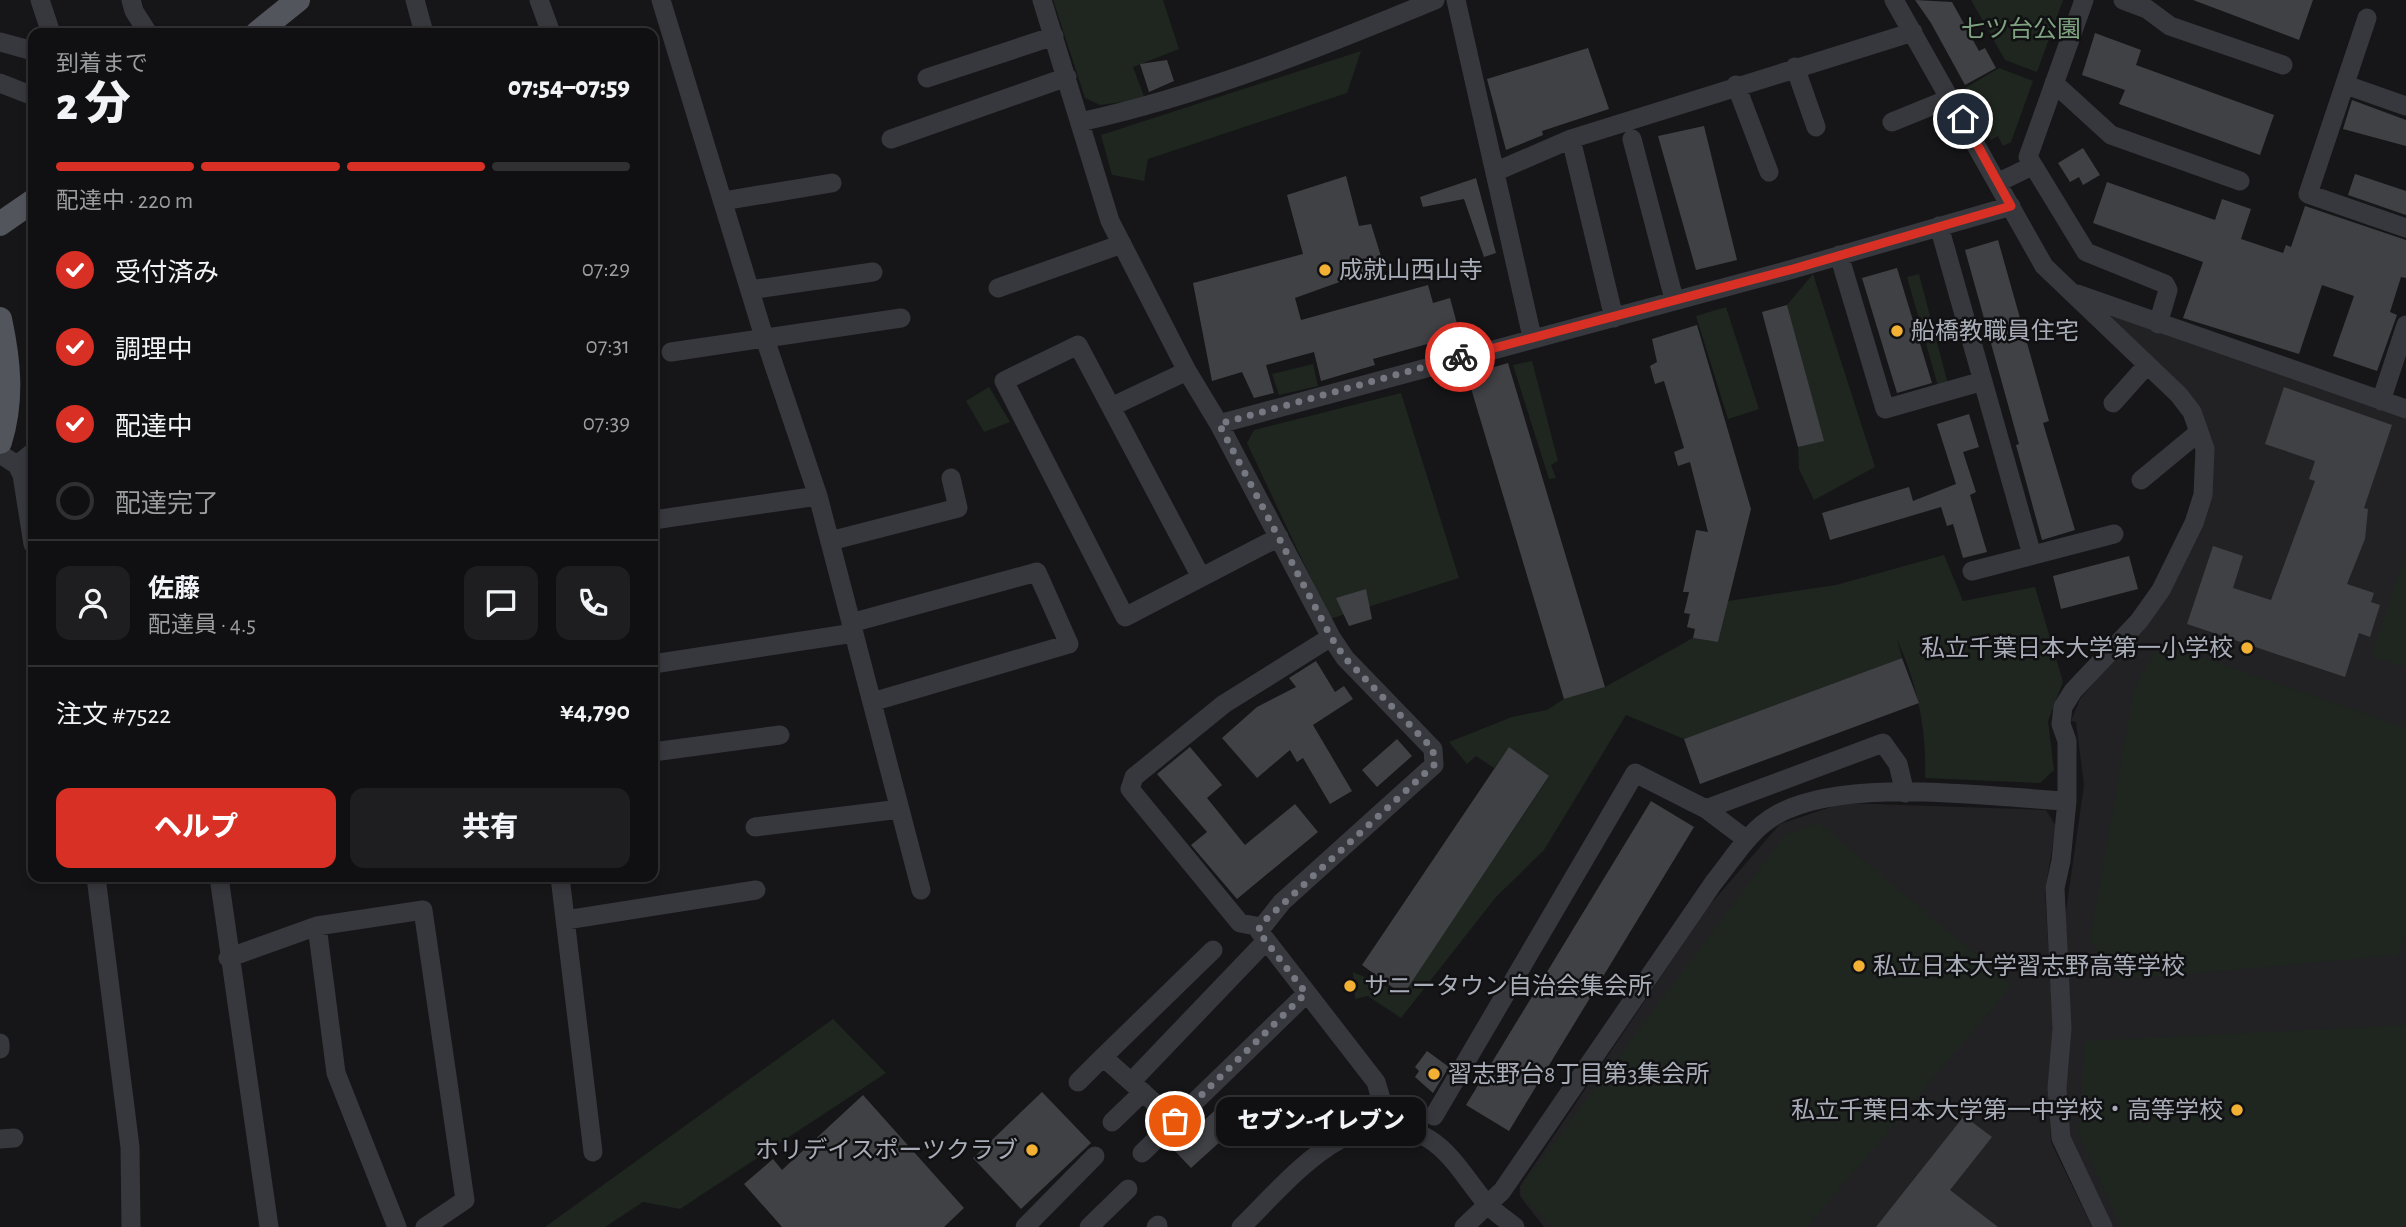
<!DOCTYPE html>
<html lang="ja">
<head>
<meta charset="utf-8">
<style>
	:root { --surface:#101012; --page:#1e1e20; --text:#f1f3f6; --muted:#9c9d9f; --line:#303032; --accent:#d93025 }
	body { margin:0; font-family:"Alegreya Sans","Noto Sans JP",sans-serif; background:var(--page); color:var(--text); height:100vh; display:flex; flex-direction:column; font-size:26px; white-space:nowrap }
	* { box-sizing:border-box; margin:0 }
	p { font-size:23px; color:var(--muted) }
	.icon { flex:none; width:38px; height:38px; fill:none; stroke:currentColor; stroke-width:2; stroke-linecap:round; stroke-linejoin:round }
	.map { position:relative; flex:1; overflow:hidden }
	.details { position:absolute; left:28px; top:28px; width:630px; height:854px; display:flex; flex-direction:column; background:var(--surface); border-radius:14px; box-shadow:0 4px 10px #0003,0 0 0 2px var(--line) }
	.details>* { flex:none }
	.pin { position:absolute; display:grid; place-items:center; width:60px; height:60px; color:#fff; margin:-30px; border:4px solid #fff; border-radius:50%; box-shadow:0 2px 7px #0007 }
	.courier { position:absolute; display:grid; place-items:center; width:70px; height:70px; margin:-35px; border:5px solid #d93025; border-radius:50%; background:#fff; color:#222; box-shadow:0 2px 9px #0007 }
	.bubble { position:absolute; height:49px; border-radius:14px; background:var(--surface); box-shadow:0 4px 10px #0003,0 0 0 2px var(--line); font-size:23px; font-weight:800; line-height:49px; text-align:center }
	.summary em { font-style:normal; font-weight:800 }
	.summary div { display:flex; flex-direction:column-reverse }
	.summary { display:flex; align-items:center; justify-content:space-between; height:119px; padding:0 28px }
	h1 { font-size:46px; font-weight:800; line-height:52px }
	.bar { display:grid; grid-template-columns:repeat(4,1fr); gap:10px 7px; align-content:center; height:84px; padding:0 28px }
	.bar i { height:9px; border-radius:5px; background:var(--line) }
	.bar .on { background:var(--accent) }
	.bar p { grid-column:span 4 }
	.line { display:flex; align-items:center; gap:18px; padding:0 28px; border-top:2px solid var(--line) }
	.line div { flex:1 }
	.round { display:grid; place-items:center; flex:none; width:74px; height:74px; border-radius:14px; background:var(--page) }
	ol { padding:0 28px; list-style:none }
	li { display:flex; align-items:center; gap:21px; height:77px }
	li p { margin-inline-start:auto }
	li .icon { padding:7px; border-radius:50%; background:var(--accent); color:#fff; stroke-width:4 }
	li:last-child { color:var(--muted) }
	li i { width:38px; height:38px; border:4px solid var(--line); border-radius:50% }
	.cta { display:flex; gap:14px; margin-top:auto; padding:14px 28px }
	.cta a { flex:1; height:80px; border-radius:14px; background:var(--accent); color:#fff; font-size:28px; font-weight:800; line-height:80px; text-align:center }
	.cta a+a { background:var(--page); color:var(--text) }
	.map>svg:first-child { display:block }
</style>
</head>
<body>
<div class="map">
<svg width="2406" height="1227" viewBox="0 0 2406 1227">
	<rect width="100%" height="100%" fill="#161618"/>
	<path fill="#222225" d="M2103,313L2406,419V1227H2111L2070,1136L2066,1085L2065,918L2084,785L2076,722L2071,721L2080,699L2168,596L2212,447Z
		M1843,803L2046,810L2056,826L2045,891L2053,1024L2048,1087L2051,1142L2092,1227H1544L1520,1196V1186L1708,907L1780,824Z"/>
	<path fill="#1e261f" d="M1053,0H1163L1179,49L1133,67L1145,99L1100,105L1085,98Z
		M1971,0H2063L2037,72L2005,60Z
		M1361,51L1347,93L1148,159L1144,181L1112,175L1101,135Z
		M1999,68L2033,81L2011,142L2003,146L1998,136L1991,140L1962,90Z
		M1813,274L1875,467L1814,500L1799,469L1798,447L1823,440L1787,305Z
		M1919,274L1948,384L1938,386L1907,277Z
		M1726,307L1759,409L1728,419L1696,316Z
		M1532,361L1558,461L1551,465L1556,478L1549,479L1513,365Z
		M1313,364L1318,386L1279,395L1272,374Z
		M989,387L1010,422L984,432L966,401Z
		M1401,393L1459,578L1330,619L1247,443L1254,430Z
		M2406,554V667L2372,656Z
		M1944,555L1963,601L2035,587L2063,682L2048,721L2054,770L2040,783L1925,778C1927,729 1917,684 1897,639L1902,658L1684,739L1626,715L1544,850L1496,897L1401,1018L1368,996L1355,999L1353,972L1403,994L1549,777L1509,748L1494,768L1476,756L1467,764L1449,742L1512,717L1547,710L1564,699L1605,687L1693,638L1718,642L1728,601L1836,585Z
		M2160,643L2406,728V933L2398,955L2121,980L2090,941L2134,689Z
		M1819,823L2012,985L1807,1227H1551L1523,1197L1521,1187L1785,835Z
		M833,1019L886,1073L680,1209L643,1202L605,1227H545Z
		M2406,1025V1227H2121L2078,1132L2085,1041Z"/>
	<path fill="#404145" d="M1915,0L1952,2L1979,51L1985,48L1996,68L1965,85L1931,23Z
		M2193,0H2313L2299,40Z
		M2095,33L2141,50L2136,65L2274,115L2260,155L2119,104L2125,90L2082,75Z
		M1588,48L1609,109L1542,131L1543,135L1506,150L1487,79Z
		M1167,60L1174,81L1149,92L1140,64Z
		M2352,100L2406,120V146L2343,129Z
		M1704,126L1737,260L1696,270L1658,136Z
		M2083,148L2100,175L2083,185L2079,177L2070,182L2058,163Z
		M2355,174L2406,191V215L2348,195Z
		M1346,176L1359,226L1371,224L1384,266L1295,298L1301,320L1428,285L1433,303L1450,298L1460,335L1373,359L1375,365L1321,381L1314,352L1266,365L1274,393L1254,398L1242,372L1212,381L1193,283L1303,254L1287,195Z
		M1476,178L1496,253L1484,257L1464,199L1423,207L1420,197Z
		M2107,182L2215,220L2222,199L2251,209L2241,239L2283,253L2286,245L2291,247L2305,206L2406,240V278L2401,277L2390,312L2397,315L2377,371L2333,356L2354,296L2322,285L2299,354L2183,318L2203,262L2093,223Z
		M1998,240L2049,421L2043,423L2075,530L2042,540L2016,445L2019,444L1965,250Z
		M1897,268L1932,383L1897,393L1862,278Z
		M1787,305L1824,441L1798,447L1762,312Z
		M1697,325L1751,509L1718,642L1693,638L1695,629L1687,627L1690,614L1684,613L1689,592H1683L1696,530L1708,532L1690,462L1678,466L1674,452L1684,448L1664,381L1655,384L1650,366L1657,362L1652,339Z
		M1508,363L1605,687L1564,699L1467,375Z
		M2284,387L2392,425L2364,508L2368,509L2365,539L2347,584L2374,593L2371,602L2380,605L2370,637L2359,633L2345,677L2187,624L2213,546L2243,556L2233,588L2271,600L2315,481L2309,479L2315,461L2265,444Z
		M1969,414L1979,447L1963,452L1976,492L1970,495L1987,552L1963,558L1953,524L1947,526L1941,507L1830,540L1822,513L1909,487L1913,501L1956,484L1937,424Z
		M2129,556L2138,589L2061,609L2053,576Z
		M1366,589L1372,619L1349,626L1336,598Z
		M1902,658L1919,703L1700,784L1684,739Z
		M1316,661L1335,692L1344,686L1353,699L1313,725L1352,791L1330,804L1303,758L1297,762L1290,750L1257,778L1222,738L1257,707L1296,687L1289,678Z
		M1397,739L1412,756L1377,787L1362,770Z
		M1190,747L1222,785L1207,798L1245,845L1295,804L1318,832L1237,899L1191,845L1207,832L1157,774Z
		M1509,747L1549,776L1403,995L1362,965Z
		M1651,801L1694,827L1509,1131L1466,1105Z
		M1427,1051L1449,1067L1433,1093L1415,1077L1419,1071L1415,1067Z
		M1042,1092L1091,1143L1021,1209L973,1158Z
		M863,1095L964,1208L944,1227H782L744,1184L773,1159L782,1170Z
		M1224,1102L1242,1122L1191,1168L1173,1149Z
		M1964,1116L1992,1137L1950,1190L1998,1227H1876Z"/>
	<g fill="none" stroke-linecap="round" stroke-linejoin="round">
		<path stroke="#37383d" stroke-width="19" d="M40,0L51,33
			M131,0L134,11L148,33
			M415,0L424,33
			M539,0L551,33
			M661,0L761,327L818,496L921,890
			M1042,0L1110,221L1187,371L1219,424L1331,637L1345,658L1433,749L1434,765L1282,902L1259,931L1376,1082L1389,1126
			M1456,0L1532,337
			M1894,0L2044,266L2179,395L2192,412L2205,449L2203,495L2194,523L2161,590L2139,621L2073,691L2063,707L2061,724L2067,741V801L2061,861L2055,888L2062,1028L2057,1088L2061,1138L2103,1227
			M2084,0L2028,157L2086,252L2165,284L2168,290L2158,324
			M2123,0L2147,9L2170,26L2283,65
			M2367,18L2308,194L2406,228
			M0,42L33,51
			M1795,67L1816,127
			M927,78L1054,36
			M0,83L33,96
			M2054,83L2111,135L2240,181
			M1736,85L1769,172
			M2346,85L2406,106
			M1080,122C1203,95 1319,48 1435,0
			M1892,122L1951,98
			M891,139L1067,77
			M1571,139L1614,318
			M1632,139L1674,299
			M1497,171L1571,139L1913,32
			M1999,182L2032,166
			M723,201L832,183
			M1939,226L2032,555
			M1839,255L1885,409L1983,381
			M998,288L1122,244
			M750,290L873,272
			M2077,294L2406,409
			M671,352L901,318
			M2381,401L2406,325
			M2113,403L2147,365
			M1111,407L1187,371
			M1219,424L1793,269L2011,206
			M0,454L17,465L22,475L33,544
			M17,465L33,452
			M2141,480L2199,432
			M653,520L818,496
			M830,541L958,508L951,478
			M1972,571L2114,534
			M1201,577L1078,345L1004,381L1125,617L1279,537
			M851,623L1037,572L1069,644L872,702
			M653,664L854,633
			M653,752L780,735
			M755,827L900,809
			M1747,840L1706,809L1883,743L1898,764L1905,793
			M96,877L130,1147L131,1227
			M219,877L269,1227
			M560,877L593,1152
			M566,920L756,890
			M317,926L336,1073L397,1227
			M1261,927L1240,923L1130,789L1134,777L1224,704L1331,637
			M228,958L317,926L423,910L465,1200L425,1227
			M0,1043V1049
			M1078,1082L1103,1057
			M1131,1082L1265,942
			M1434,1116L1635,773L1706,809
			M1175,1121L1103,1057L1213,950
			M1112,1122L1143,1092
			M0,1139L14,1138
			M1142,1153L1306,994
			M1025,1227L1095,1156
			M1089,1227L1128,1189
			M1156,1227L1158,1225
			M1241,1227C1288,1182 1355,1093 1429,1139C1453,1154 1468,1182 1486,1203C1494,1212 1505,1219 1515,1227
			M1464,1227L1502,1191L1714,882C1732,860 1750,829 1776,815C1844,776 1987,797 2067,801"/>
		<path stroke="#53555c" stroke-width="24" d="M257,33L298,0
			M0,224L33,201
			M0,319C9,361 13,400 0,442"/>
	</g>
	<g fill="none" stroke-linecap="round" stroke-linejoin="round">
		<path stroke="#757880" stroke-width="7" stroke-dasharray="0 12.6" d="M1175,1121L1306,993L1258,931L1262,923L1434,765L1433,749L1345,658L1331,637L1219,424L1460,357"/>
		<path stroke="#d93025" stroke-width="9" d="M1460,357L1793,269L2011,206L1963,119"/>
	</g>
	<g fill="#f2b134" stroke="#111113" stroke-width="2.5">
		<circle cx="1325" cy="270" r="7"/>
		<circle cx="1897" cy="331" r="7"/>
		<circle cx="2247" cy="648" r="7"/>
		<circle cx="1859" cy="966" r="7"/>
		<circle cx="1350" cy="986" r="7"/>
		<circle cx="1434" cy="1074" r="7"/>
		<circle cx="2237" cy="1110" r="7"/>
		<circle cx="1032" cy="1150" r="7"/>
	</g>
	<g text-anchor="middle" stroke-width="5" stroke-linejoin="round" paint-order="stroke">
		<g font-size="24" fill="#7fa381" stroke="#111113">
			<text x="2021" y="37">七ツ台公園</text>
		</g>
		<g font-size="24" fill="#a8adb8" stroke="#111113" text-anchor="start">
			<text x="1339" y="278">成就山西山寺</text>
			<text x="1911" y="339">船橋教職員住宅</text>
			<text x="2233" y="656" text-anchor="end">私立千葉日本大学第一小学校</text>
			<text x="1873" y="974">私立日本大学習志野高等学校</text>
			<text x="1364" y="994">サニータウン自治会集会所</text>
			<text x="1448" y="1082">習志野台8丁目第3集会所</text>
			<text x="2223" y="1118" text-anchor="end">私立千葉日本大学第一中学校・高等学校</text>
			<text x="1018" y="1158" text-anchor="end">ホリデイスポーツクラブ</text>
		</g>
	</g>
</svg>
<div class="pin" style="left:1175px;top:1121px;background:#ea580c"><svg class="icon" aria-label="bag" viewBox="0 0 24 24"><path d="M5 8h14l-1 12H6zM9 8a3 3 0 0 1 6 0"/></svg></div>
<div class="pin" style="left:1963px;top:119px;background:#1f2937"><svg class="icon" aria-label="home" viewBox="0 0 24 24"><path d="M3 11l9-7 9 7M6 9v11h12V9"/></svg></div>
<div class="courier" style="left:1460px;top:357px"><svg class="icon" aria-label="bike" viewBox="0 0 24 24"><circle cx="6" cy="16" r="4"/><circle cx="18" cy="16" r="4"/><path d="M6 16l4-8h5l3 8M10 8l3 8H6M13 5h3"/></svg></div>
<div class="bubble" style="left:1216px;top:1097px;width:210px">セブン-イレブン</div>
<section class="details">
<div class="summary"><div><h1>2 分</h1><p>到着まで</p></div><em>07:54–07:59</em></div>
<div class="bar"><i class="on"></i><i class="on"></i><i class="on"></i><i></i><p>配達中 · 220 m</p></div>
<ol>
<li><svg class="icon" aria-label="check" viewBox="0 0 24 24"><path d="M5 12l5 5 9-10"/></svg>受付済み<p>07:29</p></li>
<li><svg class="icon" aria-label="check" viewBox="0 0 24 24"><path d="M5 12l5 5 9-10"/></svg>調理中<p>07:31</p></li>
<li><svg class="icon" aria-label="check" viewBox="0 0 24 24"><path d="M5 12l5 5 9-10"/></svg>配達中<p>07:39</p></li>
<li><i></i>配達完了</li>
</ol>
<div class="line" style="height:126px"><a class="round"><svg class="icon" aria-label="person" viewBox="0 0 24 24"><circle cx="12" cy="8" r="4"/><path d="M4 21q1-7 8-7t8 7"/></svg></a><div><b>佐藤</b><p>配達員 · 4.5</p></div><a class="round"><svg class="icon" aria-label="chat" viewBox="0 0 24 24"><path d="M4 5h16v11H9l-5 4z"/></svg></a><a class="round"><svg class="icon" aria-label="phone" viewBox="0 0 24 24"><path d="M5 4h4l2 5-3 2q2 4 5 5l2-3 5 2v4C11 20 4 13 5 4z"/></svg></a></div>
<div class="line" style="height:91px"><div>注文 #7522</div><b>¥4,790</b></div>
<div class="cta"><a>ヘルプ</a><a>共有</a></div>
</section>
</div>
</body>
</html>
